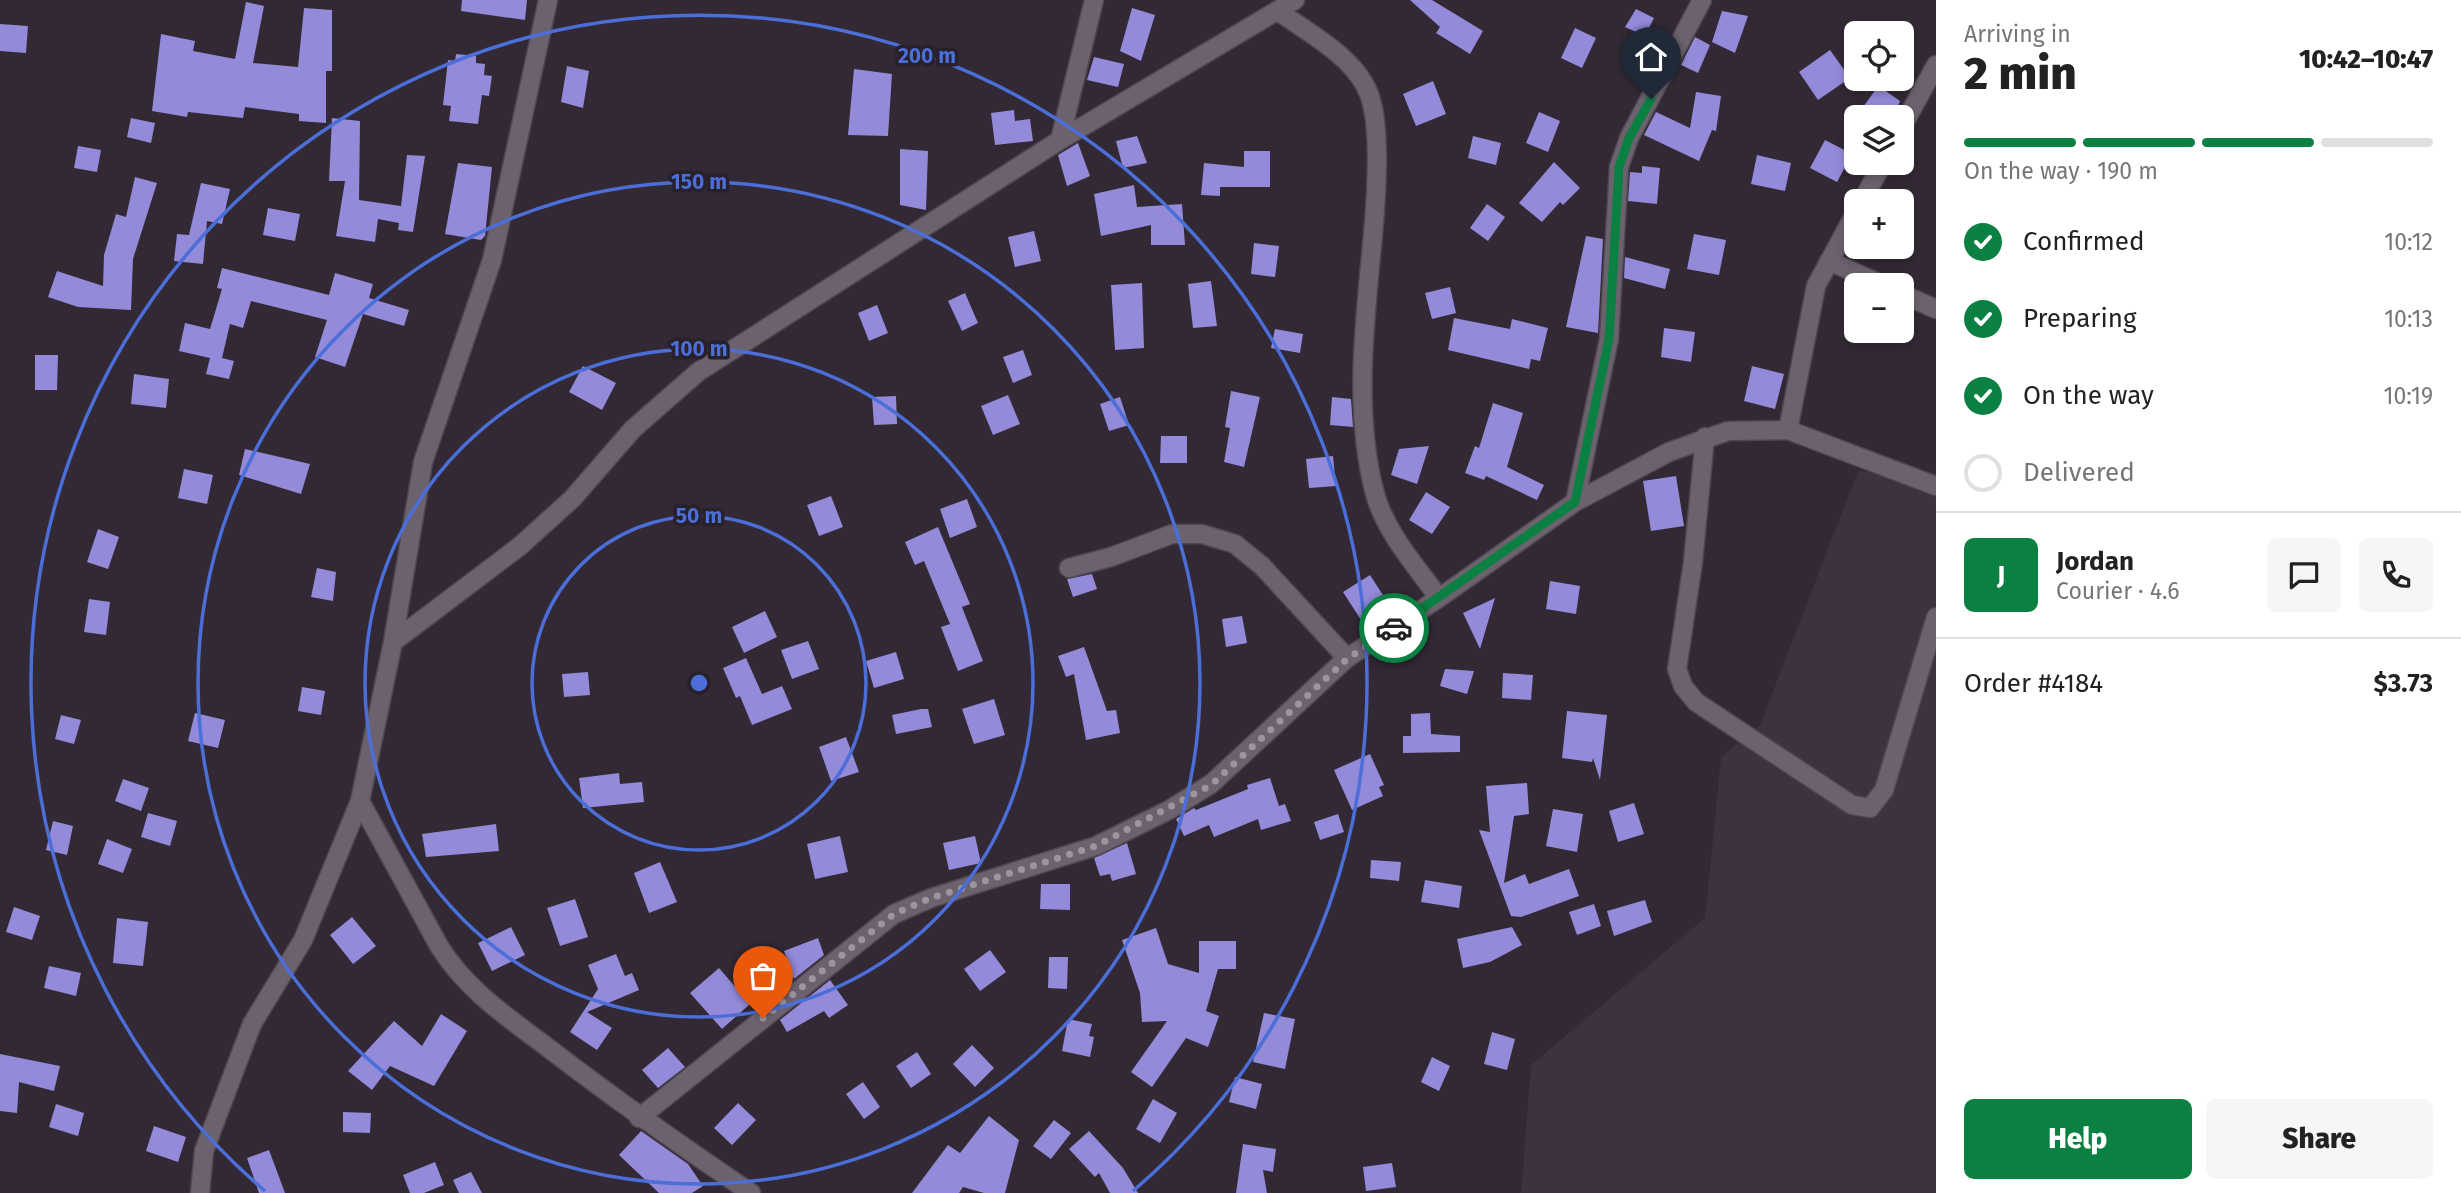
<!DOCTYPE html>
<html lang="en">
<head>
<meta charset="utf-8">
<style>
	:root { --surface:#fff; --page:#f6f6f6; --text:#222; --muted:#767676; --line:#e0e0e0; --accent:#0b8043 }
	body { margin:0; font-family:"Fira Sans",sans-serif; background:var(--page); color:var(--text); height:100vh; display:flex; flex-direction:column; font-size:26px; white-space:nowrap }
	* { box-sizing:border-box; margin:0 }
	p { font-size:23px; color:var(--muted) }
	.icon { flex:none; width:38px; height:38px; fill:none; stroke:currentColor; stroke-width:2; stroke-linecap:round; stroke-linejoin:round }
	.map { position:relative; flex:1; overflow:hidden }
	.side { display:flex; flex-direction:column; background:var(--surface); width:525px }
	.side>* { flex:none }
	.controls { position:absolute; left:1844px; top:21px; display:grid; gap:14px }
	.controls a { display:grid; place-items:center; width:70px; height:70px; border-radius:10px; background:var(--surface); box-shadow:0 4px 10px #0003; font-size:35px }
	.pin { position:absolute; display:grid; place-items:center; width:60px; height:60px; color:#fff; margin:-72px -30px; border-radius:50% 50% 50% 0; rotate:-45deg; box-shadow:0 0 7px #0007 }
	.pin .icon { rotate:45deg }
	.courier { position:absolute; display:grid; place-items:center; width:70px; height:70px; margin:-35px; border:5px solid #0b8043; border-radius:50%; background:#fff; color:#222; box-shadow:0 2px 9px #0007 }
	.summary em { font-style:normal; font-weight:800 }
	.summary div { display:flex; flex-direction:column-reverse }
	.summary { display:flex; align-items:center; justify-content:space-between; height:119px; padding:0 28px }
	h1 { font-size:46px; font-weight:800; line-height:52px }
	.bar { display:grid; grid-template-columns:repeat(4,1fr); gap:10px 7px; align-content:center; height:84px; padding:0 28px }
	.bar i { height:9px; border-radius:5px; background:var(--line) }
	.bar .on { background:var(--accent) }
	.bar p { grid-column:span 4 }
	.line { display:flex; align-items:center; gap:18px; padding:0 28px; border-top:2px solid var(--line) }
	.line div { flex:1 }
	.round { display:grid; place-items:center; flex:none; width:74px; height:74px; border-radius:10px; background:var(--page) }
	ol { padding:0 28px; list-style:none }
	li { display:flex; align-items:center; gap:21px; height:77px }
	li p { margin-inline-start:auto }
	li .icon { padding:7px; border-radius:50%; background:var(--accent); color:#fff; stroke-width:4 }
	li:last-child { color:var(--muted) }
	li i { width:38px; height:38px; border:4px solid var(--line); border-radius:50% }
	.cta { display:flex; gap:14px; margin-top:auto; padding:14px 28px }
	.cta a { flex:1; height:80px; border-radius:10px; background:var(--accent); color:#fff; font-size:28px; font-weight:800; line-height:80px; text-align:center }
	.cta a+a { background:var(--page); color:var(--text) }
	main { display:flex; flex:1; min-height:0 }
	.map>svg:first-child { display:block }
</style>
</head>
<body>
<main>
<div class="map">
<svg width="1936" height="1193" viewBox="0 0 1936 1193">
	<rect width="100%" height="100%" fill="#322934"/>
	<path fill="#3e3140" d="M1858,471L1936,475V1193H1521L1531,1065L1705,918L1721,757L1760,725Z"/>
	<path fill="#938ad9" d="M462,0H527L525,20L461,11Z
		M1410,0H1432L1483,31L1470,54L1436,33L1440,27Z
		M246,2L264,6L253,63L298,67L304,8L332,10V71H326V123L299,121V114L245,107L243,118L188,112L187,117L152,111L161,34L195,41L193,51L235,59Z
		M1132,8L1155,15L1141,61L1120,51Z
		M1636,9L1654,18L1645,36L1625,27Z
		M1722,11L1748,16L1735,53L1712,42Z
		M0,24L28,26L26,53L0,51Z
		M1575,28L1596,38L1582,68L1561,58Z
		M1695,37L1710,45L1698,73L1681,65Z
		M1830,50L1850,78L1818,100L1799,72Z
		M456,54L476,56V63L485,64L484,75L492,76L489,96L482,95L478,124L449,121L451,106L443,105L448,60L455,61Z
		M1094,57L1124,64L1118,87L1087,80Z
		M567,66L589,71L583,108L561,102Z
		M854,69L892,74L888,136L848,135Z
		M1433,81L1446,114L1416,126L1403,94Z
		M1876,89H1883L1900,101L1894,117H1872L1861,110Z
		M1696,92L1721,96L1716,131L1712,130L1699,161L1644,135L1656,112L1690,128Z
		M1014,110L1015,121L1030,119L1033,141L995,145L991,113Z
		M1539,112L1560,121L1548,152L1526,143Z
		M131,118L155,123L151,143L127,137Z
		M332,118L360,121L359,200L401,206L407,155L425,156L413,232L398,230L399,223L378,219L375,242L336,236L345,181H329Z
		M1137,136L1147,163L1123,168L1116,141Z
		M1473,136L1501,143L1496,165L1468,158Z
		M1825,140L1852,154L1837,182L1810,168Z
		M1078,143L1090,176L1067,186L1058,155Z
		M78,146L101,150L97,172L74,168Z
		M900,149L928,151L926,210L900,205Z
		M1244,151H1270V187H1220V196L1201,195L1204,163L1244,167Z
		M1757,155L1791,163L1785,191L1751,184Z
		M1554,162L1580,188L1563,205L1560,202L1542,222L1519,203Z
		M458,163L492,167L485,236L481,240L445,234Z
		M1642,166L1660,168L1657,204L1628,201L1630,172L1642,173Z
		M135,177L157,183L133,259L131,310L78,307L48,297L57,271L103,286L104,255L116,214L126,217Z
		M201,183L230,189L222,224L207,221L203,264L174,261L177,234L189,235Z
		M1134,185L1137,207L1182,204L1185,245H1151V225L1101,236L1094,194Z
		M1487,204L1505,217L1488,241L1470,228Z
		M268,208L300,214L295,241L263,235Z
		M1034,231L1041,261L1015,267L1008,237Z
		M1694,234L1726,240L1719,275L1687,269Z
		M1586,236L1603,239L1598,333L1566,327Z
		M1254,243L1279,246L1275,277L1251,274Z
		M1625,257L1670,269L1665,289L1624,278Z
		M222,268L329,295L335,273L373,284L369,298L409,310L404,326L363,314L345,367L315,357L327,320L251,301L243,328L230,324L222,358L234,361L229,379L206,374L210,358L179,351L185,323L210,329L222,289L217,288Z
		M1211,281L1217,326L1193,328L1188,284Z
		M1142,283L1144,348L1115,350L1111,285Z
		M1450,287L1456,313L1432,319L1425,293Z
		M965,293L978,323L962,331L948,301Z
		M877,305L888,333L869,341L858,313Z
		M1454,318L1510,329L1512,319L1548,328L1540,361L1531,359L1529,369L1448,350Z
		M1664,328L1695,332L1691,362L1661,357Z
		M1275,329L1303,334L1300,353L1271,348Z
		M1023,350L1032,375L1013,383L1003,357Z
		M35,355H58L57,390H35Z
		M583,366L616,383L602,410L569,392Z
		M1752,366L1784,374L1775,409L1744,401Z
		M134,374L169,379L166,408L131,404Z
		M1231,391L1260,397L1244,467L1224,462L1230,428L1225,427Z
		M1008,395L1020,424L993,435L981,406Z
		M896,396L897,424L874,425L872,397Z
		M1120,397L1129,425L1109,431L1100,404Z
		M1332,397L1351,399L1353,427L1330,425Z
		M1493,403L1523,413L1507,467L1544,485L1537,500L1486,476L1484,480L1465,473L1475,446L1479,448Z
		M1161,436H1187V463H1160Z
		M1429,446L1417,484L1391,475L1399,449Z
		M245,449L310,464L301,494L239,475Z
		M1333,456L1336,486L1309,488L1306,459Z
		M184,469L213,475L207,504L178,498Z
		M1676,476L1684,526L1651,531L1643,481Z
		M1426,492L1450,507L1432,534L1409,520Z
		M831,496L843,527L819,536L807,505Z
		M967,499L977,527L950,538L940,509Z
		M938,527L970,604L962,607L983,661L958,671L941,627L950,624L924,561L915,565L905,542Z
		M98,529L119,537L108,569L87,562Z
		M317,568L336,572L333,601L311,597Z
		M1092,574L1097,589L1073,597L1067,579Z
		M1370,575L1390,606L1363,623L1343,592Z
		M1550,581L1580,586L1576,614L1546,609Z
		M1495,598L1480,649L1463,613Z
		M89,599L110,602L106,635L84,632Z
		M765,611L777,637L744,653L732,627Z
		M1242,616L1247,643L1226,647L1222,619Z
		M808,641L819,669L792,679L781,650Z
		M1084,647L1107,711L1116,710L1120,733L1086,740L1074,674L1066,677L1058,656Z
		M896,652L904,679L874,688L866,661Z
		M746,658L762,694L782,686L792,709L752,725L740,696L736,698L723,668Z
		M1445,669L1474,671L1467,694L1440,686Z
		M588,672L590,695L564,697L562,674Z
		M1503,673L1533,675L1531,700L1502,698Z
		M302,687L325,691L321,715L298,711Z
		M994,699L1005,735L974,744L962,709Z
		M921,709H928L932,727L896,734L892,715Z
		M1567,711L1607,715L1600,780L1593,758L1592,762L1562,758Z
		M195,713L225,720L218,748L188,741Z
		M1430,713L1431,734L1460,736V752L1403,753V736H1411V714Z
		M61,715L81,720L74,744L55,739Z
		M846,737L859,772L831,781L819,747Z
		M1370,754L1384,785L1379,787L1383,796L1352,810L1334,770Z
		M619,773L620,784L642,782L644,802L583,808L579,778Z
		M1270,778L1279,806L1285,804L1291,821L1261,830L1258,819L1214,837L1209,825L1184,836L1176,819L1194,808L1196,810L1248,789L1247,785Z
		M123,779L149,788L141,811L115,801Z
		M1527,783L1529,814L1514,816L1504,883L1525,874L1529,884L1569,869L1579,896L1521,917L1511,916L1479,830L1490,832L1486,786Z
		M1634,803L1644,834L1618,842L1609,811Z
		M1553,809L1583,814L1577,852L1546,846Z
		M148,813L177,821L170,846L141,837Z
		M1338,814L1344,832L1320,840L1314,822Z
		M53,821L73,826L67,855L46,850Z
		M496,824L499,851L426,857L422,834Z
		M840,836L848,872L815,879L807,844Z
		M975,836L981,863L949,870L943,843Z
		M107,839L132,849L123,873L98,864Z
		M1127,843L1136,874L1112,881L1110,874L1100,876L1094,858Z
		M1371,860L1401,862L1399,881L1370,878Z
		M660,862L677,902L649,913L634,873Z
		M1425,880L1462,886L1459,908L1421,902Z
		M1041,884H1070V910L1040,909Z
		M575,899L588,937L560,946L547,908Z
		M1645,900L1652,922L1614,936L1607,911Z
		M1594,904L1601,926L1577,935L1569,912Z
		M14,907L40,916L32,940L6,932Z
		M352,917L376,946L353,964L330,935Z
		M117,918L148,922L143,966L113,963Z
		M511,927L525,955L492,971L478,943Z
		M1512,927L1522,945L1490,962L1463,968L1457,939Z
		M1156,928L1168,964L1199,973V941H1236V969H1218L1206,1011L1219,1016L1208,1047L1186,1038L1152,1087L1131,1072L1167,1021L1142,1022L1140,993L1122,940Z
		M818,938L824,955L794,979L784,951Z
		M990,950L1006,972L980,991L964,969Z
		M616,954L625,976L632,973L639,990L587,1012L612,1028L597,1050L570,1032L598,989L588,965Z
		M1049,957H1068L1067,989L1048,988Z
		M49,966L81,973L76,996L44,988Z
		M719,968L750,1004L722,1029L690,993Z
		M830,980L848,1005L829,1018L824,1011L787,1032L780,1020Z
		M1264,1013L1295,1019L1285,1069L1253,1062Z
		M441,1014L467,1031L434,1086L390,1066L372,1090L348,1071L394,1021L422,1046Z
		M1068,1019L1092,1024L1089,1036L1094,1037L1090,1057L1062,1051Z
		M1492,1032L1515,1039L1507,1070L1484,1064Z
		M972,1045L994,1068L975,1087L953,1064Z
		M668,1048L685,1067L658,1088L642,1070Z
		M917,1052L931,1074L911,1088L896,1066Z
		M0,1054L60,1066L54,1091L19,1082L17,1113L0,1111Z
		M1432,1057L1450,1066L1439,1091L1421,1082Z
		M1235,1077L1262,1084L1256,1109L1229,1102Z
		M863,1082L880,1107L864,1119L846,1094Z
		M1153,1099L1177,1113L1160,1143L1136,1129Z
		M738,1103L756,1120L732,1145L714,1128Z
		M56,1104L84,1113L78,1136L49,1127Z
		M343,1112L371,1113L370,1133L343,1132Z
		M989,1116L1019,1140L1005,1193H984L963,1187L959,1193H912L948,1145L960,1153Z
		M1054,1120L1071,1133L1051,1159L1033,1146Z
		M154,1126L186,1137L178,1162L146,1151Z
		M641,1131L688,1164L703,1186L692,1193H659L619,1155Z
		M1089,1131L1123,1168L1138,1193H1110L1099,1173L1095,1177L1069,1149Z
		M1243,1144L1276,1149L1273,1172L1263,1170L1267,1193H1236Z
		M269,1150L285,1193H259L247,1158Z
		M435,1162L444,1185L424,1193H410L403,1175Z
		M1392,1163L1396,1187L1366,1191L1363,1167Z
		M471,1172L482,1193H459L453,1180Z"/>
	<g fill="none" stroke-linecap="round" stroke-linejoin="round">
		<defs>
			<path id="street" d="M1279,12C1309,33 1358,59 1370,97C1381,129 1376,201 1373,235C1365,319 1353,412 1375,494C1386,533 1416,566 1439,598
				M1902,127L1936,65
				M1060,140L1094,0
				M1862,201L1883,163
				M1829,261L1883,285
				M1902,294L1936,309
				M1788,430L1816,286L1857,210
				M1705,437L1693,562L1677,669L1683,686L1696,702L1852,805L1870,808L1884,790L1936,617
				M1575,502L1609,339L1619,167L1629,138L1702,0
				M1069,568L1111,557L1172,534H1202L1235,544L1262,566L1347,658
				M393,642L520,546L572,499L633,429L698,372L1060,140L1295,0
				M360,801L439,946C468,992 509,1018 551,1050C616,1100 683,1147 751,1193
				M639,1118L894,914L931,898L1096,846L1169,810L1211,784L1347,658L1439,598L1575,502L1669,452L1728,431L1788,430L1936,486
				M200,1193L204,1151L252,1024L303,940L360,801L393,642L423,462L492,260L548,0"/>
		</defs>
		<use href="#street" stroke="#4e474f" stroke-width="21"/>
		<use href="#street" stroke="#6c626e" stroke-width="18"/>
	</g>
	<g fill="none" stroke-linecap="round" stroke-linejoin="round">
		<path stroke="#9c959d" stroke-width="7" stroke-dasharray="0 12.6" d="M763,1018L894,914L931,898L1096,846L1211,785L1347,659L1394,628"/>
		<path stroke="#0b8043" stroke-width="9" d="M1394,628L1575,502L1609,339L1619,167L1629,138L1651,99"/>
	</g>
	<g fill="none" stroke="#4b6ed8" stroke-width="3.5">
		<circle cx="699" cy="683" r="167"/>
		<circle cx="699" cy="683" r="334"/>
		<circle cx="699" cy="683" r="501"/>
		<path d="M265 1191A668 668 0 1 1 1133 1191"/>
	</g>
	<circle cx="699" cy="683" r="10" fill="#4b6ed8" stroke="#28202a" stroke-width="3.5"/>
	<g font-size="21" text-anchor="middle" font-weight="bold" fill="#4b6ed8" stroke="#28202a" stroke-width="7" stroke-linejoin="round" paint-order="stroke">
		<text x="927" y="63">200 m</text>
		<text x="699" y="189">150 m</text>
		<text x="699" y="356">100 m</text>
		<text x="699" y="523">50 m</text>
	</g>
</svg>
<div class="controls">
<a><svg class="icon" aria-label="locate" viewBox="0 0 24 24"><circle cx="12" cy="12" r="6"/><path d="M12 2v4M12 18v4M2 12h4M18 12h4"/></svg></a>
<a><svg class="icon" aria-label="layers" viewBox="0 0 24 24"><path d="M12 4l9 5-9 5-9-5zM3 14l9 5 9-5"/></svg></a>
<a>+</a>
<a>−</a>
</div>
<div class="pin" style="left:763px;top:1018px;background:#ea580c"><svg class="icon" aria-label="bag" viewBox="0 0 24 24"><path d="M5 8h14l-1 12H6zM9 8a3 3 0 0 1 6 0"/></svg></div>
<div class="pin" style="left:1651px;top:99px;background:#1f2937"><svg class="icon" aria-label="home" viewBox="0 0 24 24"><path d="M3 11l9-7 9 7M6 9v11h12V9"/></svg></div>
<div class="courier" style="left:1394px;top:628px"><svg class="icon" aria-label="car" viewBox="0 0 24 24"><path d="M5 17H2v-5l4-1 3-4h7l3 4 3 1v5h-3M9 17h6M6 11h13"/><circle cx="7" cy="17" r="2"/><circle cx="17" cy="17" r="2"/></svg></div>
</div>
<section class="side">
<div class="summary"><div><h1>2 min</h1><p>Arriving in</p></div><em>10:42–10:47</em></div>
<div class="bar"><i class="on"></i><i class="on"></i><i class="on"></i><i></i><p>On the way · 190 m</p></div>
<ol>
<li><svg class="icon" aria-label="check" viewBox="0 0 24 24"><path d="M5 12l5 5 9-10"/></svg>Confirmed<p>10:12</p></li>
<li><svg class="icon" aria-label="check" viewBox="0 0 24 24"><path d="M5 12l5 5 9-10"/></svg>Preparing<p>10:13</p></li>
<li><svg class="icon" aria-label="check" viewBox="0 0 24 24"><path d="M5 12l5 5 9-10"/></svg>On the way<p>10:19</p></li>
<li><i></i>Delivered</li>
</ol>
<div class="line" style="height:126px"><b class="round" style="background:var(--accent);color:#fff">J</b><div><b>Jordan</b><p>Courier · 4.6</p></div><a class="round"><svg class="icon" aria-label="chat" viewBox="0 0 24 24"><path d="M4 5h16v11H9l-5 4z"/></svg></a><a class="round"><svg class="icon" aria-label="phone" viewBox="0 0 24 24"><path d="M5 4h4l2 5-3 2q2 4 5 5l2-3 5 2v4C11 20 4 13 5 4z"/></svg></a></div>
<div class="line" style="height:91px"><div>Order #4184</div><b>$3.73</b></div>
<div class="cta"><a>Help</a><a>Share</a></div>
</section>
</main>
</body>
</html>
